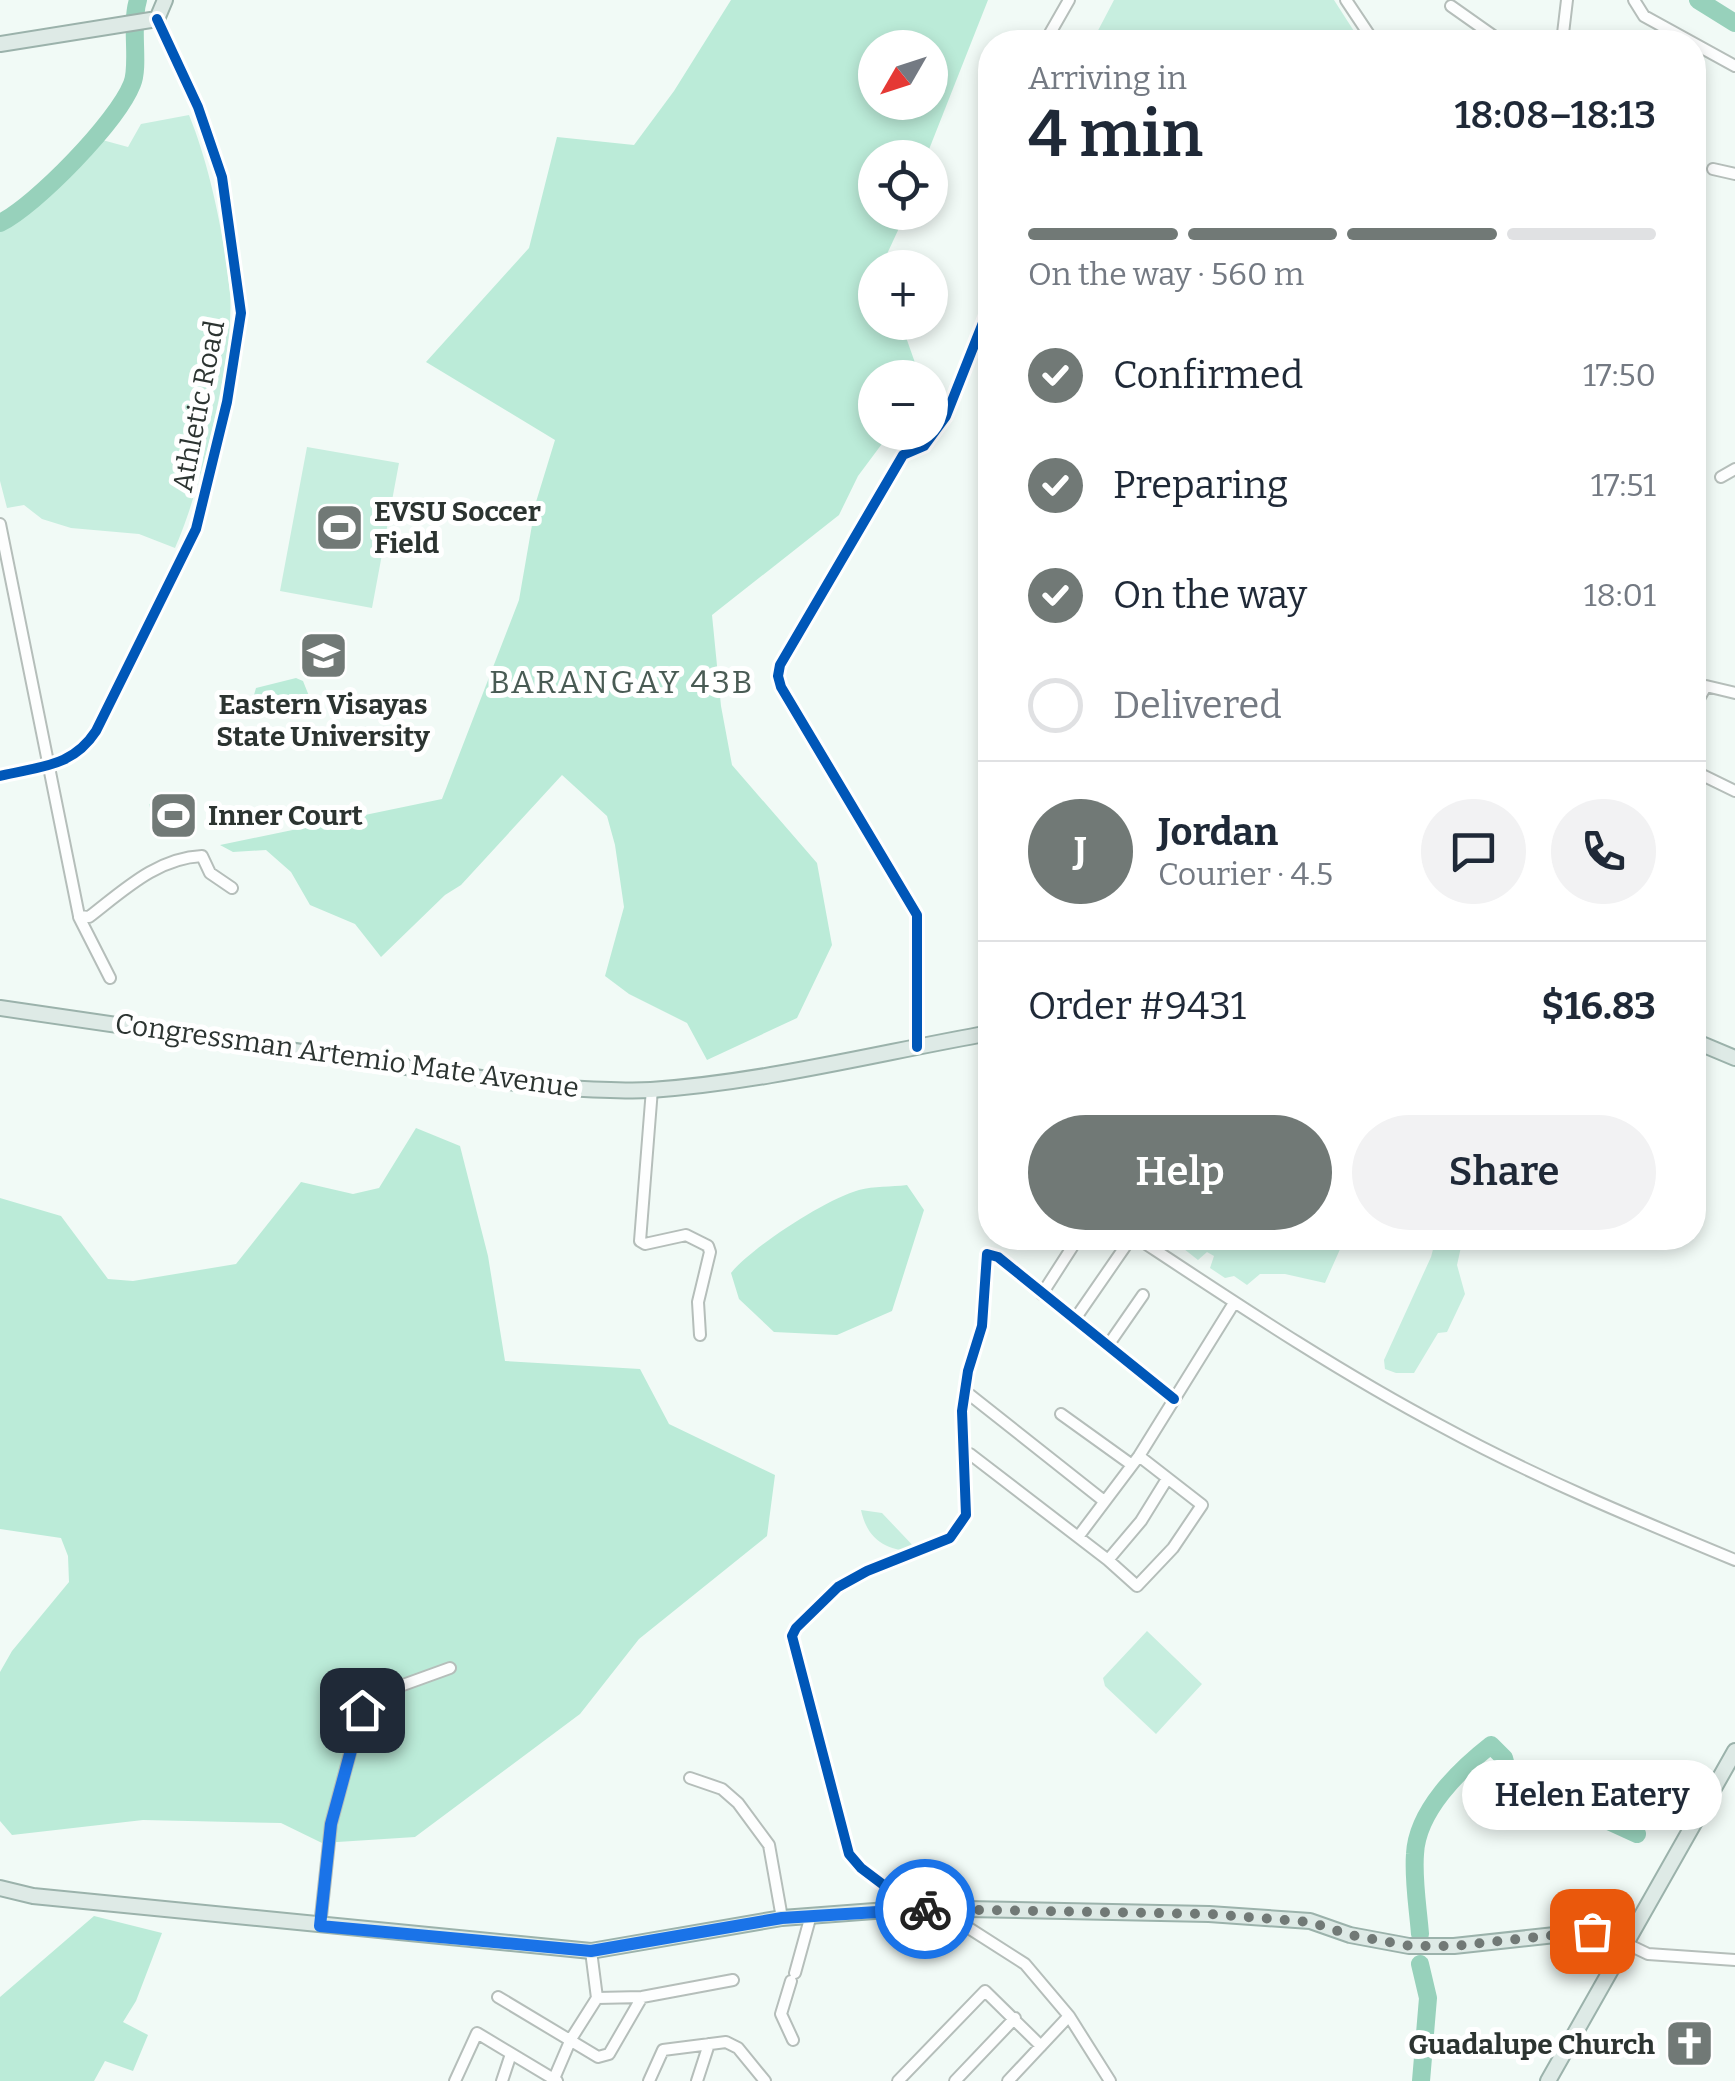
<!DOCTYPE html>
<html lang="en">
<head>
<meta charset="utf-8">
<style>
	:root { --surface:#fff; --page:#f2f2f3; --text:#1f2937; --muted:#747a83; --line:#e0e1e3; --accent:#717976 }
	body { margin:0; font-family:Bitter,serif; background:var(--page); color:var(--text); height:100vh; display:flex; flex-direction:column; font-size:38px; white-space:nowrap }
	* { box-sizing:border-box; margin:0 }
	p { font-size:32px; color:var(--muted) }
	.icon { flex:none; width:55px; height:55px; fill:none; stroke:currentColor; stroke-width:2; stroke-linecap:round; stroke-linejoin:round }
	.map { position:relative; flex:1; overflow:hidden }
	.panel { position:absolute; left:978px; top:30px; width:728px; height:1220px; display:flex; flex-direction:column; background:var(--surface); border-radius:40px; box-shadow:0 5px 15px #0003 }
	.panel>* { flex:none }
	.needle { width:65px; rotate:231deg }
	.fabs { position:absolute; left:858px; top:30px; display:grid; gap:20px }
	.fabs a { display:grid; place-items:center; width:90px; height:90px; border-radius:50%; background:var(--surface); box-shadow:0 5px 15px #0003; font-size:50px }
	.pin { position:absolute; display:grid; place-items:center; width:85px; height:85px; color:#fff; margin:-42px; border-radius:20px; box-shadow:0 5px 15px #0006 }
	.courier { position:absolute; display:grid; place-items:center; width:100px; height:100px; margin:-50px; border:8px solid #1a73e8; border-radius:50%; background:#fff; color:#222; box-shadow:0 2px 12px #0007 }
	.bubble { position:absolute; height:70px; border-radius:35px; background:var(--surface); box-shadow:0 5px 15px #0003; font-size:32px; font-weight:600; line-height:70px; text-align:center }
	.headline em { font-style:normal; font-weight:600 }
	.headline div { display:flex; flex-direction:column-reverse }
	.headline { display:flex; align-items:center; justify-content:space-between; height:170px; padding:0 50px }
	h1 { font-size:65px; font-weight:600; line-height:75px }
	.bar { display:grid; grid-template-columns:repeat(4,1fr); gap:15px 10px; align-content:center; height:120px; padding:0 50px }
	.bar i { height:12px; border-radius:8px; background:var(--line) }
	.bar .current { background:var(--accent) }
	.bar p { grid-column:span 4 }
	.line { display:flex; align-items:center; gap:25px; padding:0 50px; border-top:2px solid var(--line) }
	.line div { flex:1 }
	.round { display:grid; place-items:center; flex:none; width:105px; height:105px; border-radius:52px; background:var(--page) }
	ol { padding:0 50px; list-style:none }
	li { display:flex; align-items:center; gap:30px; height:110px }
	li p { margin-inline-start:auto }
	li .icon { padding:10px; border-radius:50%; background:var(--accent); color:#fff; stroke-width:4 }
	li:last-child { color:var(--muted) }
	li i { width:55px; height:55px; border:5px solid var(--line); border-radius:50% }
	.primary-button { display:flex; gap:20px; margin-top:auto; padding:20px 50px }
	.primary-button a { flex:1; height:115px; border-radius:60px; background:var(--accent); color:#fff; font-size:40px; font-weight:600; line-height:115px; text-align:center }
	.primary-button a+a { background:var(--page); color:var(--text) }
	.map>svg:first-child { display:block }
</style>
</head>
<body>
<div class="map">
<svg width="1735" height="2081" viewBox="0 0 1735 2081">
	<rect width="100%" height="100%" fill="#f1faf6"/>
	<path fill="#c7eedf" d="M1114,0H1334L1361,42H1092Z
		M189,115C210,166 225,239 230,294C235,355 200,492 175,548L139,534L71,528L42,519L24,505L7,508L0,481V224C38,206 67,169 95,138L128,147L141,124Z
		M307,447L399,463L372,608L280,591Z
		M189,794L197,826L157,836L149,804Z
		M1192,1238H1345L1325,1283L1285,1274H1260L1247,1285L1234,1276L1225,1278L1210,1268L1214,1256L1207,1252L1198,1260L1184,1249Z
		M1436,1238H1463L1457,1265L1465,1294L1447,1332L1438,1333L1414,1373H1396L1385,1369L1384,1360L1431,1257Z
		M861,1510L882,1513L919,1552C888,1551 868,1542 861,1510Z
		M1147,1631L1202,1684L1156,1734L1105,1686L1103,1678Z"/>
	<path fill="#bbebd8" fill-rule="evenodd" d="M731,0H988L926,157L875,158V212L906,213L887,254L888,267L875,268V322L901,323L920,377L875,378V432L890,433L858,476L839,515L712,615L721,706L732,765L817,863L832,945L797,1018L707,1060L687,1023L629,994L605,976L624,907L615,845L607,816L562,775L461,885L445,895L381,957L355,924L310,905L291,872L266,850L233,852L220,845L442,799L519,600L536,502L555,440L426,362L529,248L557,137L634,145L674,91ZM875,48H930V102H875Z
		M296,678L303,681L309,696L257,708L254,695L256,688Z
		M416,1128L460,1146L488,1256L505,1361L640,1369L669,1424L775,1475L767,1536L639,1639L580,1714L415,1837L322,1843L281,1823L143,1820L12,1835L0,1821V1672L12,1651L69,1582L68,1556L61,1538L0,1529V1198L61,1216L108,1279L133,1281L236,1264L301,1182L353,1194L379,1188Z
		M907,1185L924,1210L892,1311L837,1335L774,1332L739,1299L731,1273C752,1247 826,1199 859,1190C874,1186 891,1187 907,1185Z
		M94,1916L162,1933L136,2001L123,2022L148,2035L133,2071L105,2061L94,2081H0V1997Z"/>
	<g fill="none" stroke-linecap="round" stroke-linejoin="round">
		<path stroke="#97d1bb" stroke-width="18" d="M1698,0L1735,23
			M0,223C36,205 117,122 132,84C140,65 130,25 138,0
			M1420,1934C1418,1908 1413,1880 1415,1854C1417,1811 1459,1770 1491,1745L1504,1758L1508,1773L1519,1780L1637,1834
			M1420,1964L1428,1998L1421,2081"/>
		<defs>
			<path id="minor" d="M1346,0L1374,42
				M1634,0L1644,16L1735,66
				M1451,6L1502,42
				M1045,42L1069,0
				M1562,42L1567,0
				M1713,169L1735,174
				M894,376L897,378
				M930,403L946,416
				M1721,477L1735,469
				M0,524L79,916L89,917C124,890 157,858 202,856L210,873L232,888
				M1692,711L1706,686L1735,693
				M1692,770L1735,791
				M0,776C39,766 72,768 96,731L196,529L227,402L241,313L222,177L198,107L157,19
				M79,917L110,978
				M917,1047V915L781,687L778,676L780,665L903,455L924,446L946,416L990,305
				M652,1089L640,1241L645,1244L686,1235L708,1246L710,1252L698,1302L700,1335
				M1137,1238C1237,1304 1337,1371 1443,1427C1537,1478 1636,1519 1735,1560
				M1042,1294L1078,1238
				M1075,1319L1131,1238
				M1109,1344L1143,1295
				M965,1391L1104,1501
				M1061,1414L1132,1465
				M965,1456L970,1454L1108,1560L1137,1586L1173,1548L1202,1505L1139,1456
				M1078,1537L1139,1456L1234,1303
				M1108,1560L1141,1521L1167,1479
				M690,1778L722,1789L738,1803L769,1845L782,1918
				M914,1908L861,1868L849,1854L792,1636L796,1628L838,1587L867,1571L950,1538L966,1515L962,1411L968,1371L982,1326L987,1254L998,1257L1174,1399
				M939,1909L1025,1964L1069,2016L1110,2081
				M320,1926L331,1824L362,1709L378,1694L450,1668
				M1625,1943L1648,1954L1735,1960
				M795,1973L811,1915
				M791,1981L781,2014L793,2040
				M498,1997L598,2057L609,2054L642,1997
				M597,1998L642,1997L733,1980
				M455,2081L477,2033L557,2081
				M502,2081L511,2054
				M553,2081L571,2039L597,1998L591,1951
				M649,2081L663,2050L726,2042L738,2048L765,2081
				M697,2081L709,2044
				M898,2081L985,1991L1041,2046
				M955,2081L1015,2018
				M1008,2081L1069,2016"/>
			<path id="major" d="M0,44L157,19L165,0
				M0,1008L536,1086C574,1088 613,1092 651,1090C765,1082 878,1053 990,1033
				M1692,1040L1735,1058
				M0,1888L33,1896L591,1951L782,1918L914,1908L1209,1914L1310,1921L1350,1935L1409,1946H1454L1592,1931L1625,1943
				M1548,2081L1735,1751"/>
		</defs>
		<use href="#minor" stroke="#b5beba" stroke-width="14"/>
		<use href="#major" stroke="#9bb2ab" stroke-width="18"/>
		<use href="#minor" stroke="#fdfefe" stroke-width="10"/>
		<use href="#major" stroke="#deeae6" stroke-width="14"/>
		<defs>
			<path id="cycleway" d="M0,776C39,766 72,768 96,731L196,529L227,402L241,313L222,177L198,107L157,19
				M917,1047V915L781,687L778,676L780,665L903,455L924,446L946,416L990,305
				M914,1908L861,1868L849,1854L792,1636L796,1628L838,1587L867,1571L950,1538L966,1515L962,1411L968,1371L982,1326L987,1254L998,1257L1174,1399"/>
		</defs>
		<use href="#cycleway" stroke="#fff" stroke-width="16"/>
		<use href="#cycleway" stroke="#0057b8" stroke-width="10"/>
	</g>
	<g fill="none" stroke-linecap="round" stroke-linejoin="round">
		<path stroke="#717976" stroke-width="10" stroke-dasharray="0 18" d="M925,1909L1209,1914L1310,1922L1350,1935L1410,1946H1454L1592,1931"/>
		<path stroke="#1a73e8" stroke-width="12" d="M362,1710L331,1824L320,1926L591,1951L782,1918L925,1909"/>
	</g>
	<defs>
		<symbol id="stadium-square" viewBox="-11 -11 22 22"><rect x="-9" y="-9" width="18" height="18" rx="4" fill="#717976" stroke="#fff"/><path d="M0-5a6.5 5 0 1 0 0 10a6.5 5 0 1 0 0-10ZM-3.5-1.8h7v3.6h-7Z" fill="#fff"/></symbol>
		<symbol id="university-square" viewBox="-11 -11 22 22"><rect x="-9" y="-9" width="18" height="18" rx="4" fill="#717976" stroke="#fff"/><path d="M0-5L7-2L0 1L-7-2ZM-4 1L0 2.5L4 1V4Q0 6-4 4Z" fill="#fff"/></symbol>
		<symbol id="church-square" viewBox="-11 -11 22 22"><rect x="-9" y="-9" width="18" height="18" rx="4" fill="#717976" stroke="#fff"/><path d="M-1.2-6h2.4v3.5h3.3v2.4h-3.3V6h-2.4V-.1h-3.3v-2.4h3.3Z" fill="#fff"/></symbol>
	</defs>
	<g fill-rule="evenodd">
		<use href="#stadium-square" x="312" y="500" width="55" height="55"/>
		<use href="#university-square" x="296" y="628" width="55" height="55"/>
		<use href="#stadium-square" x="146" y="788" width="55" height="55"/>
		<use href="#church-square" x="1662" y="2016" width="55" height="55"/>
	</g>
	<g text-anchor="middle" stroke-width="10" stroke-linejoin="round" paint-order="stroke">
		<g font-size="28" fill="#2c3431" stroke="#fff">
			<text transform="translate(198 406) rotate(-79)" y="10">Athletic Road</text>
			<text transform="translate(347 1055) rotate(8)" y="10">Congressman Artemio Mate Avenue</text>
		</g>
		<g font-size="28" font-weight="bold" fill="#2c3431" stroke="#fff" text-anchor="start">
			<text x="374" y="521">EVSU Soccer<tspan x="374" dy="32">Field</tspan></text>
			<text x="323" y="714" text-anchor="middle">Eastern Visayas<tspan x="323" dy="32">State University</tspan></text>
			<text x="208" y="825">Inner Court</text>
			<text x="1655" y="2054" text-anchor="end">Guadalupe Church</text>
		</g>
		<g font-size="32" letter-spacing="2.5" fill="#495b54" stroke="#fff">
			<text x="622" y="693">BARANGAY 43B</text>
		</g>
	</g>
</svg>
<div class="fabs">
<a><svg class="needle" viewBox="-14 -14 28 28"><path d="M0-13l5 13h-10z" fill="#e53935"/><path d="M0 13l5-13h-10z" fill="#747a83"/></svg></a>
<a><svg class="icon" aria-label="locate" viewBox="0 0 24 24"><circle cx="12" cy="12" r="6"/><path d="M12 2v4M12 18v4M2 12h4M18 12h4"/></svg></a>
<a>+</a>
<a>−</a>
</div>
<div class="pin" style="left:1592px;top:1931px;background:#ea580c"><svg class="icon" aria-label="bag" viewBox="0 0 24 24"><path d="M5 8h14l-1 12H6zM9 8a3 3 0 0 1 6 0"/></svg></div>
<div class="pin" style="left:362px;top:1710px;background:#1f2937"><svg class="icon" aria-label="home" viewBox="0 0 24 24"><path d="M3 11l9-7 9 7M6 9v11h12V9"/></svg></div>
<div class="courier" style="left:925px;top:1909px"><svg class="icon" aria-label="bike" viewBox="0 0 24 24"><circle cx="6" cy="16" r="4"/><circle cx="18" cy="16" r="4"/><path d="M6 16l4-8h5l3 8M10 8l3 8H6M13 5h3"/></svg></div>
<div class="bubble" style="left:1462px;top:1760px;width:260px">Helen Eatery</div>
<section class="panel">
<div class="headline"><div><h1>4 min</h1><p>Arriving in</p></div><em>18:08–18:13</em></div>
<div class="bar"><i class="current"></i><i class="current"></i><i class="current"></i><i></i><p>On the way · 560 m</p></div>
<ol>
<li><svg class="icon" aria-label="check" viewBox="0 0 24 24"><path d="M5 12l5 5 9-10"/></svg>Confirmed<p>17:50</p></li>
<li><svg class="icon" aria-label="check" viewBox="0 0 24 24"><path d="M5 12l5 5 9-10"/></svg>Preparing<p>17:51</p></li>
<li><svg class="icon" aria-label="check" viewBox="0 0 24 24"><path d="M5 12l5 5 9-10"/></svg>On the way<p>18:01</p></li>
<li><i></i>Delivered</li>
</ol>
<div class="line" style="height:180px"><b class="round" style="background:var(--accent);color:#fff">J</b><div><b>Jordan</b><p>Courier · 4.5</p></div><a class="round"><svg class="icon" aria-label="chat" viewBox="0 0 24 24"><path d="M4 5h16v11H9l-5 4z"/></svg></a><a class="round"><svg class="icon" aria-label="phone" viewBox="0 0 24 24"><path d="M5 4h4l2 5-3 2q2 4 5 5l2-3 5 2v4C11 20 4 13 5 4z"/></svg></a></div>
<div class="line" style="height:130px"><div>Order #9431</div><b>$16.83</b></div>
<div class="primary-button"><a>Help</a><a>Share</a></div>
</section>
</div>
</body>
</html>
